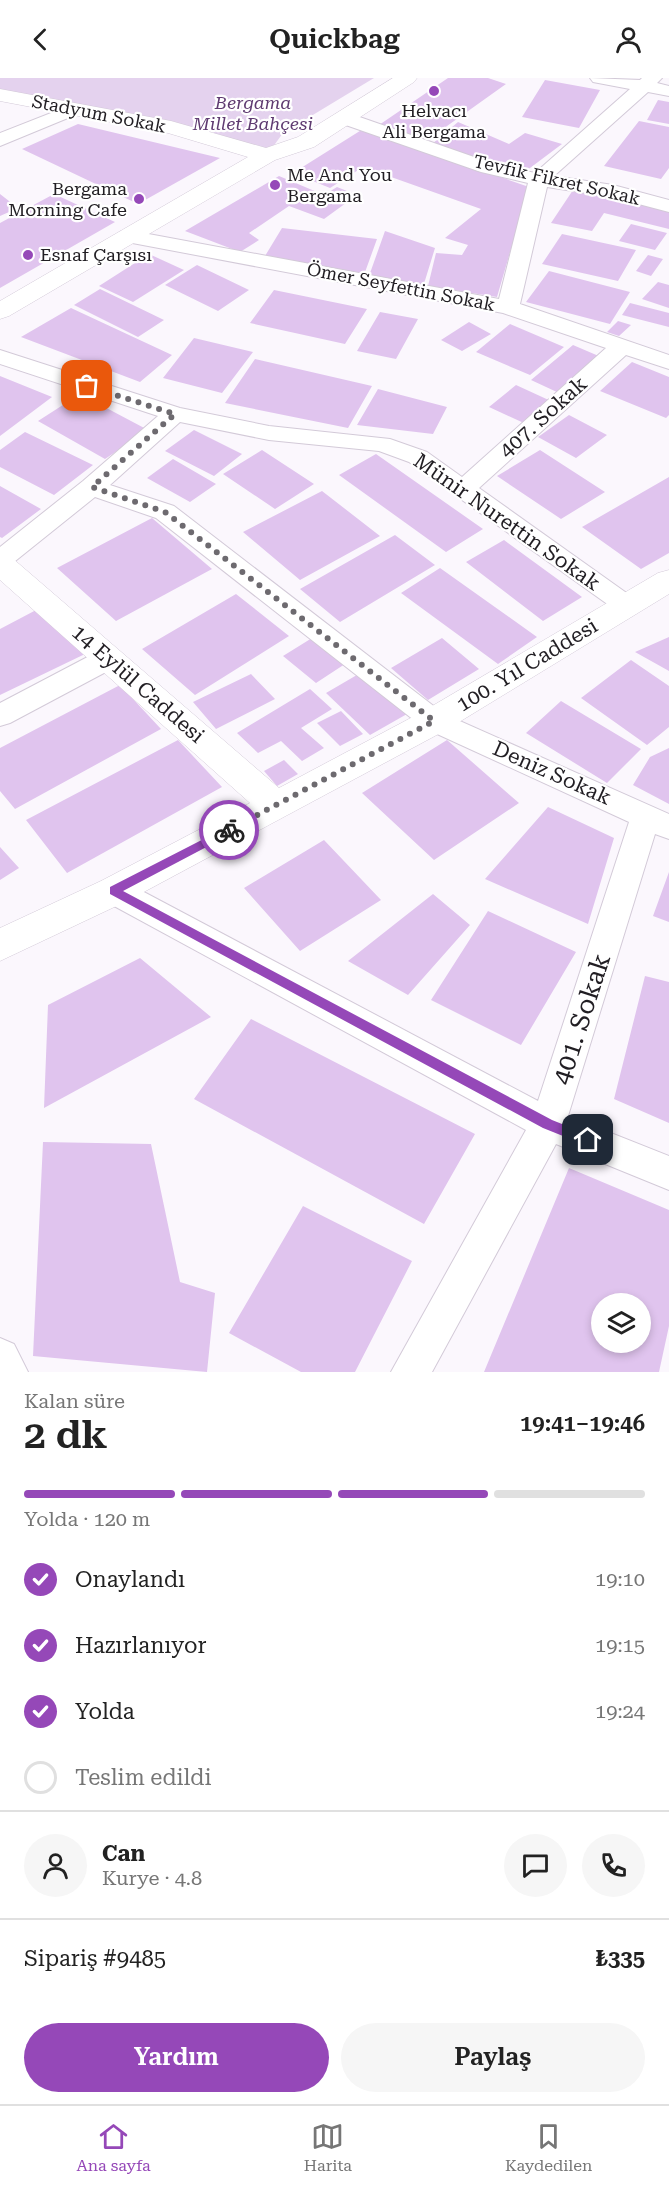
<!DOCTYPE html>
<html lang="tr">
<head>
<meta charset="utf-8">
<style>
	:root { --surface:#fff; --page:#f6f6f6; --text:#222; --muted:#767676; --line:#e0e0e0; --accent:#9548b8 }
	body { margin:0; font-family:"Roboto Serif",serif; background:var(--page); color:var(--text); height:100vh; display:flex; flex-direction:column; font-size:22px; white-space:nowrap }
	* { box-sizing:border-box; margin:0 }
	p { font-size:20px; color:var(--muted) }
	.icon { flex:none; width:33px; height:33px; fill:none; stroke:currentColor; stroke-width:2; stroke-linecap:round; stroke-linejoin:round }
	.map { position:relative; height:1294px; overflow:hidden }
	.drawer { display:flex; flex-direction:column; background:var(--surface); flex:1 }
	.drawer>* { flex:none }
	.controls { position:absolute; left:591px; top:1215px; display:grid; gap:12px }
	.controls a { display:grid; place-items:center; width:60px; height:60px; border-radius:50%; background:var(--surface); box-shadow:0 3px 9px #0003; font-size:30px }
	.pin { position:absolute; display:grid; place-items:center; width:51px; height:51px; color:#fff; margin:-26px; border-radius:12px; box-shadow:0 3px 9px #0006 }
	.courier { position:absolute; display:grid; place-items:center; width:60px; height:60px; margin:-30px; border:4px solid #9548b8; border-radius:50%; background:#fff; color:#222; box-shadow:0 2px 8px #0007 }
	.head em { font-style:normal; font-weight:600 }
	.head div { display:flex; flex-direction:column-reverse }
	.head { display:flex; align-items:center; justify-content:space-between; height:102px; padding:0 24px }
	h1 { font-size:39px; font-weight:600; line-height:45px }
	.bar { display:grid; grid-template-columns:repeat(4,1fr); gap:9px 6px; align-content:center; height:72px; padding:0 24px }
	.bar i { height:8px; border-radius:4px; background:var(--line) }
	.bar .on { background:var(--accent) }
	.bar p { grid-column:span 4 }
	.line { display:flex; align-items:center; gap:15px; padding:0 24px; border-top:2px solid var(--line) }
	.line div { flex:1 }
	.round { display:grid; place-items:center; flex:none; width:63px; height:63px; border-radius:32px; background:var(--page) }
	ol { padding:0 24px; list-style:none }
	li { display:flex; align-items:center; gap:18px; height:66px }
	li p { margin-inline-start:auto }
	li .icon { padding:6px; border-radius:50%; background:var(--accent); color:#fff; stroke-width:4 }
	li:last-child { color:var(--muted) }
	li i { width:33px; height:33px; border:3px solid var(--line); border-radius:50% }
	.button { display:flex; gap:12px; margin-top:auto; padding:12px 24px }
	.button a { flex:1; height:69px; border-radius:36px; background:var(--accent); color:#fff; font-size:24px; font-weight:600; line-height:69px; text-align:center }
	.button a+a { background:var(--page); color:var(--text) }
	header { display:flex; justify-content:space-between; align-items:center; height:78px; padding:0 24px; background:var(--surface); font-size:27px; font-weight:600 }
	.dock { display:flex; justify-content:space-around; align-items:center; height:84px; border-top:2px solid var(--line); background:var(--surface); font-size:16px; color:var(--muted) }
	.dock a { display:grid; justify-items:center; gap:3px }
	.dock .on { color:var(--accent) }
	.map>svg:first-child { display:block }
</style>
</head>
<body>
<header><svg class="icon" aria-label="back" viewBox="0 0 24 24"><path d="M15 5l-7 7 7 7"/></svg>Quickbag<svg class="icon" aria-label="person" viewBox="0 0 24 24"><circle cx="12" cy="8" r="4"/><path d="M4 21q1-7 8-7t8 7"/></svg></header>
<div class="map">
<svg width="669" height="1294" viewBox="0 0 669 1294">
	<rect width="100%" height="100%" fill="#fbf7fd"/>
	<path fill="#e4d2ee" d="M0,0H374L283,55L267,77L0,17Z"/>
	<path fill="#e0c4ee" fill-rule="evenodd" d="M448,0H488L506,6L426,63L379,47Z
		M545,2L600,12L579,50L522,39Z
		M658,22L669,24V46L647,42Z
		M639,43L669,49V90L661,101L604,88Z
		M458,44L509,66L525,55L562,66L522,96L432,66Z
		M78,46L220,80L138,126L22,71Z
		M363,51L529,109L497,219L428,208L436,175L462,177L468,167L445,160L481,131L363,89L330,110L293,95Z
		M279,98L324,117L337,109L357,117L324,141L289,128L249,155L259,162L240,174L185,153Z
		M575,109L669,134V151L604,135L592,153L551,145Z
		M0,116L18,130L0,138Z
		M54,116L115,144L0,210V145Z
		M631,146L667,155L655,172L619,163Z
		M282,150L377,161L364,197L265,178Z
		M385,153L435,170L423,209L369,198Z
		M562,156L636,172L618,203L542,186Z
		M149,176L184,192L133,224L99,208Z
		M648,177L663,181L651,198L636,193Z
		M197,187L249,212L218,233L165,207Z
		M549,193L630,214L610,246L526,224Z
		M658,204L669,207V230L642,221Z
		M100,211L164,242L138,259L74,227Z
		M274,212L367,231L345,266L250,245Z
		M630,225L669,235V249L622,237Z
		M71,230L172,277L140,304L21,259Z
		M380,234L418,241L396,281L357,273Z
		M618,243L631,247L619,258L607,254Z
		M469,244L491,256L462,273L441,262Z
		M510,246L564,269L530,297L476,274Z
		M194,260L253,274L222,315L163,300Z
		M573,267L601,279L559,315L531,302Z
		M255,281L372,308L348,350L225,325Z
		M632,284L669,299V337L666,340L600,313Z
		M0,298L52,319L0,358Z
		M516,307L553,324L526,346L489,329Z
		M378,311L447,329L433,356L357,347Z
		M80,316L148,352L105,381L38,343Z
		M569,337L607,357L576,380L538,359Z
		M194,352L242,376L214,398L165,373Z
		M25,354L93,387L54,417L0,389V372Z
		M262,372L314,406L275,431L223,396Z
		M540,372L605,414L561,441L497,398Z
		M376,376L483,451L446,474L339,397Z
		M173,381L216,406L190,424L147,400Z
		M669,399V475L641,491L582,449Z
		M0,408L41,431L2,460L0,459Z
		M322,413L380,458L300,502L243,454Z
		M152,440L212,491L116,543L57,490Z
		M395,457L435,487L340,544L300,511Z
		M504,462L582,519L543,543L466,484Z
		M440,490L537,559L498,586L401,515Z
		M236,516L289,558L195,617L142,571Z
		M38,531L85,576L0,617V551Z
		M669,559V593L635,574Z
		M312,560L345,586L316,605L283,578Z
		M442,560L479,591L428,622L391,590Z
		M631,582L669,608V649L647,667L581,620Z
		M362,594L407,636L370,657L326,615Z
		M251,596L275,621L216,651L193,624Z
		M120,607L161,651L15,731L0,713V670Z
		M310,611L332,631L301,650L324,670L302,683L281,663L258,675L237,655Z
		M561,623L641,671L607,705L526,655Z
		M341,633L363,656L340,668L317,645Z
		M178,662L222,709L67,795L26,742Z
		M447,662L519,725L434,782L362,715Z
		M669,670V726L633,707L650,679Z
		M284,682L298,696L277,708L264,693Z
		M548,729L614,760L588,846L485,801Z
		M324,762L381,822L300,873L244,810Z
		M0,769L19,790L0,802Z
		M669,794V844L653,838Z
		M433,816L470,847L408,917L348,883Z
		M488,833L576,874L521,967L431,922Z
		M140,880L211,939L44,1030L48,927Z
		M645,898L669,904V1045L614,1021Z
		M251,941L475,1056L424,1146L194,1021Z
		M43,1064L151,1066L180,1204L215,1215L207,1294L33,1278Z
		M569,1090L669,1132V1248L659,1294H484ZM602,1226H640V1264H602Z
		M303,1128L412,1183L355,1294H301L229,1255Z"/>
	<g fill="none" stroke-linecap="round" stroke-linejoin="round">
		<defs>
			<path id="minor" d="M590,0L640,2L642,0H662L657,5L669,8V18L648,14L554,98L613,107L669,122V134L612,119L547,109L520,226L669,277V291L626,277L479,410L635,521L639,527L635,533L626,536L617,533L409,384L379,373L269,362L180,344L110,407L174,428L444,636L669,736V761L655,756L568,1038L669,1078V1112L556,1066L432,1294H391L526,1052L103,822L98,813L103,804L114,800L125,804L538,1023L629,744L424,650L156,440L95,419L9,488L0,491V469L83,403L158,338L0,286V272L180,330L269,348L390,361L427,374L462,399L606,270L503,235L127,164L120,162L117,158L120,154L127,152L499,221L528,105L481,94L337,44L335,40L337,36H351L494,86L535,95L630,11L593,4Z
				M74,26L80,27L83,31L80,35L0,68V55Z
				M109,570L119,573L123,580L119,587L10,645L0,648V625L99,573Z
				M0,1260L14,1266L28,1294H0Z"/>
			<path id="tertiary" d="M0,476L11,479L279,710L422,634L658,495L669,492V516L446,652L127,823L0,883V850L101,803L250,725L0,502Z"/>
			<path id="secondary" d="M393,0H417L414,4L314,69L275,82L9,238L0,241V223L248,79L168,55L0,23V11L171,43L266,70L298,59Z"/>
		</defs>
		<use href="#minor" stroke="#d3cad8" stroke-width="2"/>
		<use href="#tertiary" stroke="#d3cad8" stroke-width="1"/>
		<use href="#secondary" stroke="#d3cad8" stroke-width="1"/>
		<use href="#minor" fill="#fff" fill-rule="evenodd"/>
		<use href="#tertiary" fill="#fff" fill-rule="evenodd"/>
		<use href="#secondary" fill="#fff" fill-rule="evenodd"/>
	</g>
	<path fill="#9548b8" d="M229,748L233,749V755L123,813L552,1042L592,1058V1066L588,1068L543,1050L110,816V809Z"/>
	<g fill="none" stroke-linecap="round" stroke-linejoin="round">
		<path stroke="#6d6a6f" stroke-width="6" stroke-dasharray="0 10.8" d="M87,308L175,336L92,409L165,434L434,643L229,752"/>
	</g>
	<g fill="#9548b8" stroke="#fff" stroke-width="2">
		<circle cx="434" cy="13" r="6"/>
		<circle cx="275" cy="107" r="6"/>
		<circle cx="139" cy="121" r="6"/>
		<circle cx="28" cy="177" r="6"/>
	</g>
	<g text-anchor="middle" stroke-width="4.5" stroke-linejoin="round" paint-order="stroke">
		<g font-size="18" font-style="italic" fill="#5f3b71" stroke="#fff">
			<text x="253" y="31">Bergama<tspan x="253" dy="21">Millet Bahçesi</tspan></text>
		</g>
		<g font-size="18" fill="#211e23" stroke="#fff" text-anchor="start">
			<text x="434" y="39" text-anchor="middle">Helvacı<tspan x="434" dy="21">Ali Bergama</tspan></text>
			<text x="287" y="103">Me And You<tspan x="287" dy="21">Bergama</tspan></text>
			<text x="127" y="117" text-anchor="end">Bergama<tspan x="127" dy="21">Morning Cafe</tspan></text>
			<text x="40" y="183">Esnaf Çarşısı</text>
		</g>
		<g font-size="18" fill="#211e23" stroke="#fff">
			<text transform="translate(99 36) rotate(11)" y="6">Stadyum Sokak</text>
			<text transform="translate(557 102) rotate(13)" y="6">Tevfik Fikret Sokak</text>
			<text transform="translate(401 209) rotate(11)" y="6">Ömer Seyfettin Sokak</text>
		</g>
		<g font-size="21" fill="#211e23" stroke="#fff">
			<text transform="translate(543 339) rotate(-42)" y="7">407. Sokak</text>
			<text transform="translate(507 444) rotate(35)" y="7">Münir Nurettin Sokak</text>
			<text transform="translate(527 587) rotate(-31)" y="7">100. Yıl Caddesi</text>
			<text transform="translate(138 606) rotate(41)" y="7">14 Eylül Caddesi</text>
			<text transform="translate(552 695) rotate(24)" y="7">Deniz Sokak</text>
		</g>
		<g font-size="26" fill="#211e23" stroke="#fff">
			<text transform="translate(581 941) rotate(-72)" y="9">401. Sokak</text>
		</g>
	</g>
</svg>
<div class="controls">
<a><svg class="icon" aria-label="layers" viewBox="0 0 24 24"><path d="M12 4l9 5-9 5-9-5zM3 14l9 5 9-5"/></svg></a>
</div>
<div class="pin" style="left:87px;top:308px;background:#ea580c"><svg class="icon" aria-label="bag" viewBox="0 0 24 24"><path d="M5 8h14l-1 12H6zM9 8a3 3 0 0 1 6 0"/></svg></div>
<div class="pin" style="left:588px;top:1062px;background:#1f2937"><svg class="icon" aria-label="home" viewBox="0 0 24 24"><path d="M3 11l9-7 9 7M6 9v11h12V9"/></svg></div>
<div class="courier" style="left:229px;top:752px"><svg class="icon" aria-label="bike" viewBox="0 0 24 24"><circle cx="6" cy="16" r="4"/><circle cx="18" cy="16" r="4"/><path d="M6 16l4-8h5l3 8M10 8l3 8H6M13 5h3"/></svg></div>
</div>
<section class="drawer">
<div class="head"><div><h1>2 dk</h1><p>Kalan süre</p></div><em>19:41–19:46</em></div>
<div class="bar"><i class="on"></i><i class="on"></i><i class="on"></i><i></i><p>Yolda · 120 m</p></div>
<ol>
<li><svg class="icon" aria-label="check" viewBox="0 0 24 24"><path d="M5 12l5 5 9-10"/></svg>Onaylandı<p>19:10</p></li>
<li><svg class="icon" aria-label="check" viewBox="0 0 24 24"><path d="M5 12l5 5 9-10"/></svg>Hazırlanıyor<p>19:15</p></li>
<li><svg class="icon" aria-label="check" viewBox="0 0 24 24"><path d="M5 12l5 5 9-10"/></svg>Yolda<p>19:24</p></li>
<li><i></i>Teslim edildi</li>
</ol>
<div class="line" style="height:108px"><a class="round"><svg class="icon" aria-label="person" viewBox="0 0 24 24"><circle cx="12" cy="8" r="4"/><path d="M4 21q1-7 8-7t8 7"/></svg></a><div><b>Can</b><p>Kurye · 4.8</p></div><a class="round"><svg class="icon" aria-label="chat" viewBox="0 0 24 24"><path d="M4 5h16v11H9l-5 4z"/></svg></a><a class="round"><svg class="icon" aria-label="phone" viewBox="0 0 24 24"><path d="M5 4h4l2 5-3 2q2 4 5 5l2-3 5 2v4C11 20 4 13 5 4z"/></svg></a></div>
<div class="line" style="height:78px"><div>Sipariş #9485</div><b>₺335</b></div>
<div class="button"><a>Yardım</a><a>Paylaş</a></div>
</section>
<nav class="dock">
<a class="on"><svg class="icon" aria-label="home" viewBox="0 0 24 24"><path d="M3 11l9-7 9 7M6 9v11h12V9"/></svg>Ana sayfa</a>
<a><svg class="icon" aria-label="map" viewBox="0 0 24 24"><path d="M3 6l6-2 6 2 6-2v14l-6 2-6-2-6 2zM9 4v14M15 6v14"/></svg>Harita</a>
<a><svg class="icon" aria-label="saved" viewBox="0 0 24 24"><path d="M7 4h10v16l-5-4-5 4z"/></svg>Kaydedilen</a>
</nav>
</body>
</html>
